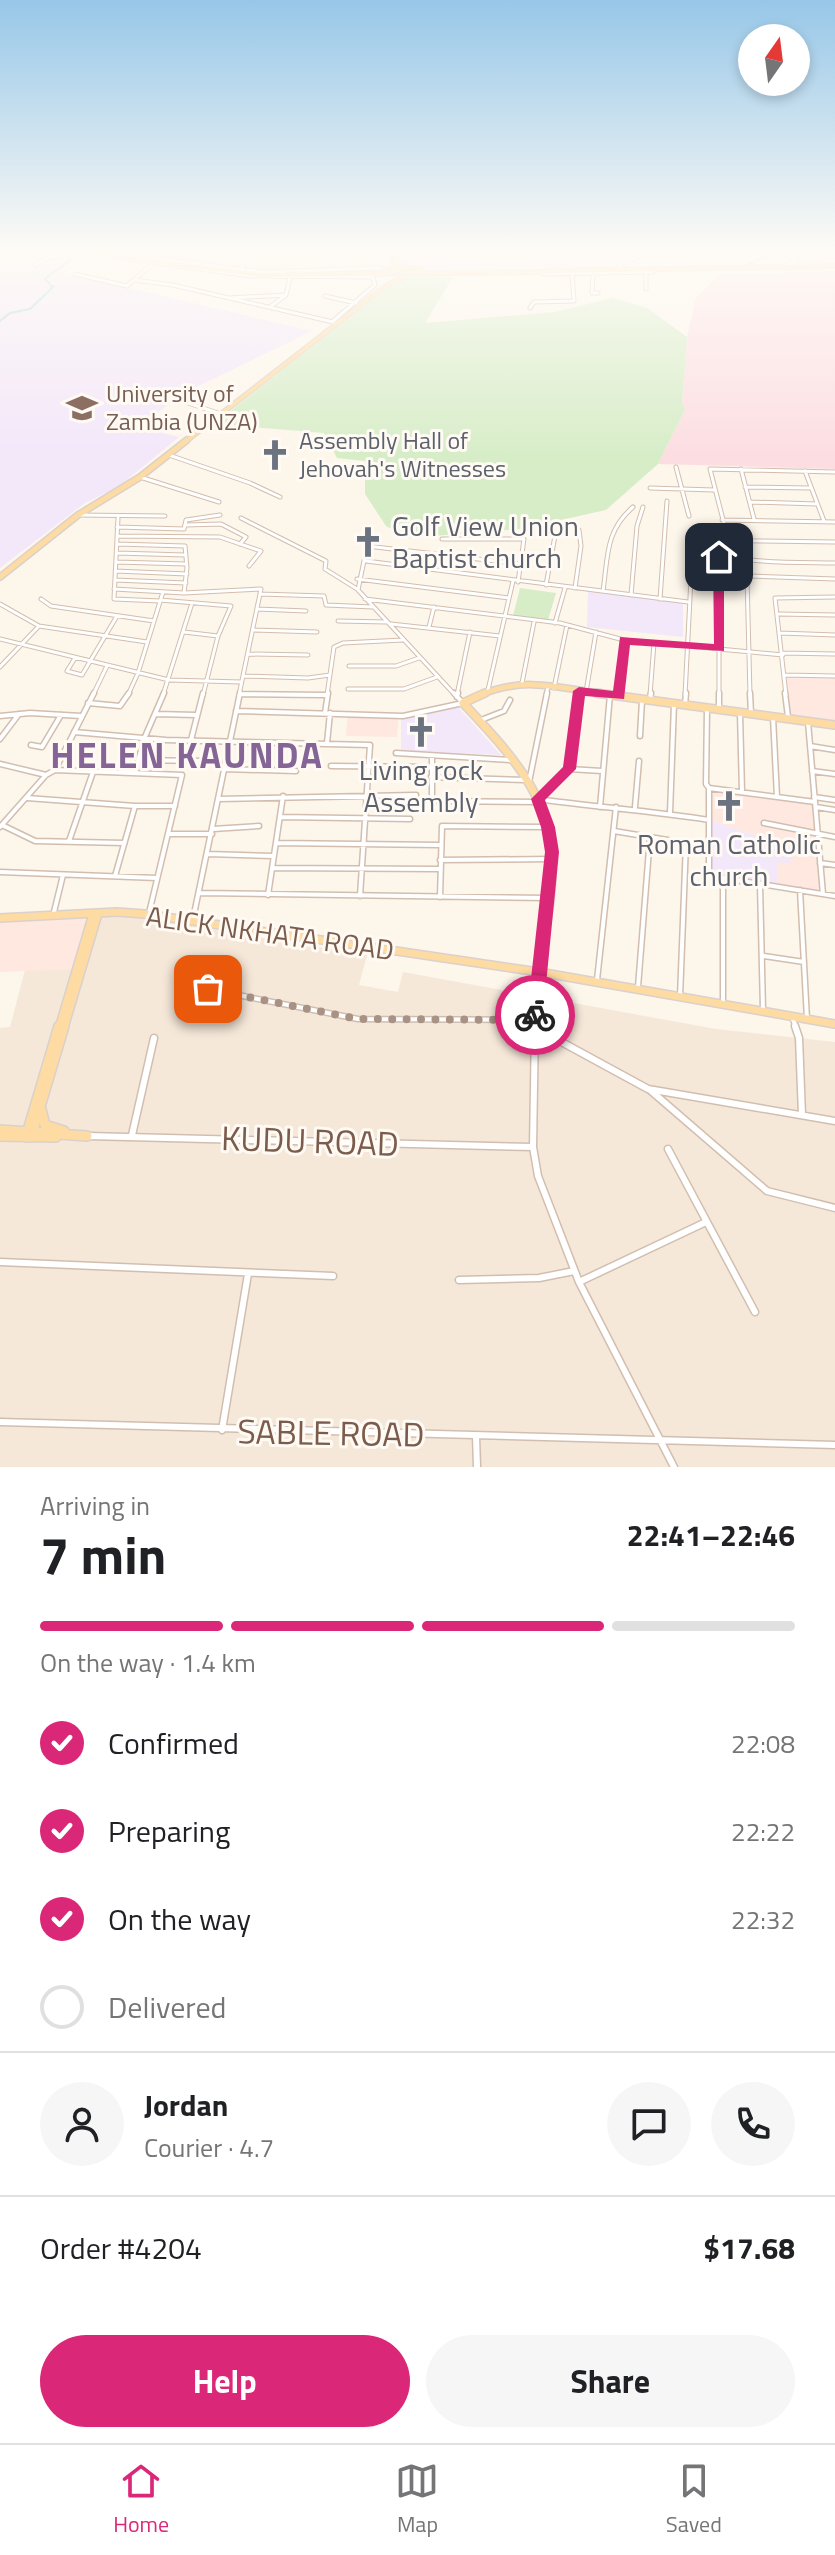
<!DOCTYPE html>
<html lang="en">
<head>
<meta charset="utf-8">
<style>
	:root { --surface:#fff; --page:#f6f6f6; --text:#202124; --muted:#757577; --line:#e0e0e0; --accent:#db2777 }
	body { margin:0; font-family:"Titillium Web",sans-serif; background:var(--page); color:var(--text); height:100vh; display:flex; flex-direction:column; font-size:30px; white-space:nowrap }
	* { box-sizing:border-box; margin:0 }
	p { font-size:26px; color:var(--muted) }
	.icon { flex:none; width:44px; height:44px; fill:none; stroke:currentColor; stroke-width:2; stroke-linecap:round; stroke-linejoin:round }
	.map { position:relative; height:1467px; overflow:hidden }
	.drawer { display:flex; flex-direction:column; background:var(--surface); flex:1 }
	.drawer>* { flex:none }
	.needle { width:52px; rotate:14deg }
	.tools { position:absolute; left:738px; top:24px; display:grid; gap:16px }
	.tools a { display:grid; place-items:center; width:72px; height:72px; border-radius:50%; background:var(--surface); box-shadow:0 4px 12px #0003; font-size:40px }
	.pin { position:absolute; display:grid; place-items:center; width:68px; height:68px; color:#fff; margin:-34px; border-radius:16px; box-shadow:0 4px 12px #0006 }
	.courier { position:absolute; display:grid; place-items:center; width:80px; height:80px; margin:-40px; border:6px solid #db2777; border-radius:50%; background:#fff; color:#222; box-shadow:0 2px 10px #0007 }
	.overview em { font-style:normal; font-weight:700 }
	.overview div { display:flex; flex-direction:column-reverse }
	.overview { display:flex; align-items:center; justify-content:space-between; height:136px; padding:0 40px }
	h1 { font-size:52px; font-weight:700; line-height:60px }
	.bar { display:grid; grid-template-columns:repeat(4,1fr); gap:12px 8px; align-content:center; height:96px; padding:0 40px }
	.bar i { height:10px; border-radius:6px; background:var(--line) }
	.bar .current { background:var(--accent) }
	.bar p { grid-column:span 4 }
	.line { display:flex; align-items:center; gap:20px; padding:0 40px; border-top:2px solid var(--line) }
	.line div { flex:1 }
	.round { display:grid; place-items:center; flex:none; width:84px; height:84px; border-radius:42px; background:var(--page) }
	ol { padding:0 40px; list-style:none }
	li { display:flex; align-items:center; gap:24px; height:88px }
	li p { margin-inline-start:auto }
	li .icon { padding:8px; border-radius:50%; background:var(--accent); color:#fff; stroke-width:4 }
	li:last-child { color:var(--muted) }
	li i { width:44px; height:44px; border:4px solid var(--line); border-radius:50% }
	.cta { display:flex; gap:16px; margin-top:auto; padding:16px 40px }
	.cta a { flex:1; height:92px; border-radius:48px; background:var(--accent); color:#fff; font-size:32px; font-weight:700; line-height:92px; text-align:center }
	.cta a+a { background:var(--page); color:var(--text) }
	.tabs { display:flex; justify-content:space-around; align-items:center; height:112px; border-top:2px solid var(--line); background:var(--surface); font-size:22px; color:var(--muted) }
	.tabs a { display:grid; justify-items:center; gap:4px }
	.tabs .current { color:var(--accent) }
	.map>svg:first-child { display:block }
</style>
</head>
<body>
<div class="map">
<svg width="835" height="1467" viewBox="0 0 835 1467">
	<rect width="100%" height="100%" fill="#fdf6eb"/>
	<path fill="#f6e8d9" d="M74,249H403L377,270L301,272L235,270Z
		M123,915L367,955L359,985L398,992L403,972L716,1029L835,1042V1467H0V1028L10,1027L25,970L76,969L90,918Z"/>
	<path fill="#fee8df" d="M785,674L835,676V725L787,718Z
		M348,713L399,715L397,737L346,736Z
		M710,787L813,800L821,893L777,885V861L789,863L795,849L707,819Z
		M90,918L76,969L0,972V921Z"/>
	<path fill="#f3e7fa" d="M0,249H41L82,255L66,265L73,268L65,273L312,331L182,394L147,421L161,425L155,431L179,437L118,487L85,503L0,568Z
		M416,249H652L654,252L592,265L563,266L435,269L401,262Z
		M588,591L683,603V637L587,627Z
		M458,707L501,755L401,751V717Z
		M707,819L795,849L790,863L777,862V885L711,873L705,847Z"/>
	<path fill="#fcdee2" d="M835,271V469L658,464L685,410L682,403L687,337L696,298L720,274Z"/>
	<path fill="#d7edc8" d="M409,277H453L425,323L555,312L612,298L647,308L687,337L682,402L685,410L658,464L606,510L520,529L408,538L386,526L365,494V461L337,458L324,433L214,424L386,289Z
		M520,588L556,593L548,620L513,616Z"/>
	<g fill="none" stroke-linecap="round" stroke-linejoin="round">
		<path stroke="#a4d3db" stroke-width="2" d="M747,265L782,249
			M50,284L45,279L70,260
			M0,321L10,313L30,309L54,286H51"/>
		<defs>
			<path id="minor-far2" d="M80,249L263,272L381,268
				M815,249L821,259
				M84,253L250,276L373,277L375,285L332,322
				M794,262L793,258L804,249
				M35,265L49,257L85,255
				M782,267L794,262L807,266
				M239,270L258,249
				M616,270L623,263L655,249
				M646,272V289
				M75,274L127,286L151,265
				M543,274L653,272
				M593,274L592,293H598
				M134,280L173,285L333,322
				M229,298L286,295
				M338,299L325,296L356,303
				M270,307L286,295L290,277
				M530,308L534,302L574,301L572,273
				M188,403L221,414
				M169,455L250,483L280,497
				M676,467L689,516
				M741,469L754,519
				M805,471L824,521
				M140,477L219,502
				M745,487L811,488
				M650,488L714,490
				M750,502L817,504
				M78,515L165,516
				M118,518L114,599L160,601
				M241,518L326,561L325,569L357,589
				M722,520L835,522
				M185,525L221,524L246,537L240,544
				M117,527L184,529L186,520L220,515
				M117,536L220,537L261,551L249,566
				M442,539H524L518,582
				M728,539L710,469L835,472
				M117,544L185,546L187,568L184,593
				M692,547C739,564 786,562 835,563
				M117,553L185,555
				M719,557V695
				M366,561L688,602
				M116,562L186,564
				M115,571L187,574
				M722,575L835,579
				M747,577L750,695
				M357,579L509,598
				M115,580L186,583
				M546,585L555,536
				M575,588L581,546L579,530
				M114,589L184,593L261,589L239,695
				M603,591C608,557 605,531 633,507
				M260,594L324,596L326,605L373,607
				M631,595L637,526L643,507
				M41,599L51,606L154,621
				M365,599L560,623L624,640L783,655
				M660,599L667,501
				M160,600L231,606L218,636L203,695
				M0,604L39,626L0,667
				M257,609L306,611
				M779,614L835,615
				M338,621L387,622
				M555,623L565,588
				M391,624L500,636
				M39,626L147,642
				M429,627L434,607
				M253,630L317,632
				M184,632L218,636
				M780,633L835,635
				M0,639L169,680L241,682
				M782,653L835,654
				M248,654L308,655
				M75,658L67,671L82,675L117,616
				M349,666H396L419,658
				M785,675L835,676
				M243,676L308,678L330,675
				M522,683L534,622
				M554,688L567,625
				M348,689H404L437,677
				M488,690L513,581
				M586,692L596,632
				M240,694L320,695
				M93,695L107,666
				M128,695L138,673L163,592
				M163,695L192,603
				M327,695L334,647L343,643L403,640
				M455,695L358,590L367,546L521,564
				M457,695L470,632
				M546,695L548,687
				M578,695L579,691
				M619,695L624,640
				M650,695L654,643
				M685,695L693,540L835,542
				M786,695L775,598L835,597"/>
			<path id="minor-far1" d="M454,693L463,703
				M719,693V710
				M750,693L751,714
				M785,693L788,717
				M240,694L327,695
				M619,696V693
				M457,697L458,693
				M650,701L651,693
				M88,703L120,706L129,693
				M685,705L686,693
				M707,708L706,784L709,788
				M236,711L403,716L463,703
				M325,713L328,693
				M740,713L742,792
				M155,714L196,715
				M0,716L30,713L81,716
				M773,717L777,797
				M481,720L504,711L510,700
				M808,722L823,894
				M74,732L166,740L370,745L360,896
				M640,736L642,700
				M0,739L19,714
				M191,740L203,693
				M327,743L330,713
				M31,745L42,747L61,715
				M810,746L835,750
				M396,753L510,760
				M432,756V801L539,802
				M138,760L200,761L210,753
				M0,764L46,775
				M331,766L431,767
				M224,769L296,771
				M569,769L579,693
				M55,770L182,775L149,913
				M812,771L835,774
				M135,773L144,739L164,693
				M431,777L525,780
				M529,782L547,693
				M814,797L835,800
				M27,798L135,806
				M218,799L416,795
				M538,799C595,807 652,811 709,820
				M541,799L569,769L602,771
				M815,802L709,788V872L723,878L835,896
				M600,807L610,695
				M635,807L639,761
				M816,807L835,810
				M670,813L674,704
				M280,817L410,819
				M764,823L835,837
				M2,825L35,841L124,843
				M0,827L46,775L55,770L94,693
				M213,829L259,826
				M614,831L709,847
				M168,834H212
				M69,841L93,772
				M276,843L440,845
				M208,854L273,856
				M440,860L552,859
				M820,863L835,865
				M272,868L440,869
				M0,872L157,878
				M115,876L135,806H175
				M723,878V1004
				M760,885L763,1010
				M800,890L807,1019
				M199,893L547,898
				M268,895L283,796
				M440,897L442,826L546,827
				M53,916L63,875
				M193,919L240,693
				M764,956L804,962
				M597,980L616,807
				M638,987L650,837
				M208,989L358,1019L534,1020
				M680,997L686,843
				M793,1019L796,1028
				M535,1028L539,973"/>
			<path id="minor" d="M535,1026L533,1147L538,1176L579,1282L674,1467
				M795,1026L799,1038L802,1115
				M534,1027L648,1089L835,1121
				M650,1090L767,1191L835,1208
				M132,1135L154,1038
				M88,1136L533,1147
				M668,1149L755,1312
				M0,1262L333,1276
				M459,1280L539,1278L574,1271
				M579,1282L706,1222
				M0,1422L835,1445
				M222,1430L248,1274
				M476,1436L477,1467"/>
			<path id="major-far3" d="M55,249L260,275L545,272
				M394,268L393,260L406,249
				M386,270L402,266L422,270
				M543,271L835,266
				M185,442L384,287L407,275"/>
			<path id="major-far2" d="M0,577L78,515L140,477L187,440
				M481,695C525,675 565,689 611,695"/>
			<path id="major-far1" d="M485,693L463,703C503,746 549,792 552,855C554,894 544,934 539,972
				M596,693L835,725
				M0,918L117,912L145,914L539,972L835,1024
				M59,1028L93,914
				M64,1028L98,914"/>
			<path id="major" d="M41,1109L45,1125L64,1131
				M0,1130L87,1136
				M0,1136L56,1137
				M26,1137L59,1026
				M31,1137L64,1026"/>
		</defs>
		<use href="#minor-far2" stroke="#d2beaf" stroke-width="5"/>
		<use href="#minor-far1" stroke="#d2beaf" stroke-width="7"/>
		<use href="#minor" stroke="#d2beaf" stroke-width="9"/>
		<use href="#major-far3" stroke="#dad1cd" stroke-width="6"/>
		<use href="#major-far2" stroke="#dad1cd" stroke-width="8"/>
		<use href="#major-far1" stroke="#dad1cd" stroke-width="10"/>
		<use href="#major" stroke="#dad1cd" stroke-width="12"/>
		<use href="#minor-far2" stroke="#fff" stroke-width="3"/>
		<use href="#minor-far1" stroke="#fff" stroke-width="4"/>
		<use href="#minor" stroke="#fff" stroke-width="6"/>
		<use href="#major-far3" stroke="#fddba3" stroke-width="4"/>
		<use href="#major-far2" stroke="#fddba3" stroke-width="5"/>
		<use href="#major-far1" stroke="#fddba3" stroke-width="7"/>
		<use href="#major" stroke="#fddba3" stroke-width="9"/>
		<defs>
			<path id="major-bridge" d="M388,272H419"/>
		</defs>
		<use href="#major-bridge" stroke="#dad1cd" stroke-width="6" stroke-linecap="butt"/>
		<use href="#major-bridge" stroke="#fddba3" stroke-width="4"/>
	</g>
	<linearGradient id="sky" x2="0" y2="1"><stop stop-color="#97c7e8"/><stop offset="0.55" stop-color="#fefbf6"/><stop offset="1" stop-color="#fefbf6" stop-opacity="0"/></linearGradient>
	<rect width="835" height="455" fill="url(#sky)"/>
	<path fill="#db2777" d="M719,554L724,557V651L630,645L624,699L585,696L576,769L545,800L555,827L559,852L543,1015L535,1022L529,1020L527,1015L545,852L541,827L531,799L563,767L573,691L579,687L613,691L620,637L714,644L713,557Z"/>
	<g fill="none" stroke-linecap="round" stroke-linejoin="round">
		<path stroke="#a89284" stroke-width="8" stroke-dasharray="0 14.4" d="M208,989L358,1019L534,1020L535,1015"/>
	</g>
	<defs>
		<symbol id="university-bare" viewBox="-9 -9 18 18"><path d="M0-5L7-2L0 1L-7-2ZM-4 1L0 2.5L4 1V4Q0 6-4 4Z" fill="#8d6e63" stroke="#fffaf3" stroke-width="2.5" paint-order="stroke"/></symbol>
		<symbol id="church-bare" viewBox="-9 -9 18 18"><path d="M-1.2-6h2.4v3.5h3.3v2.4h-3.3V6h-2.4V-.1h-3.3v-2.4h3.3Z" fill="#6b7280" stroke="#fffaf3" stroke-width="2.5" paint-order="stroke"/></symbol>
	</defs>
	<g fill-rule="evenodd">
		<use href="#university-bare" x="60" y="386" width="44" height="44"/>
		<use href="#church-bare" x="253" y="433" width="44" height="44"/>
		<use href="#church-bare" x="346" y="520" width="44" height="44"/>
		<use href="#church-bare" x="399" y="710" width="44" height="44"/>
		<use href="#church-bare" x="707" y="784" width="44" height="44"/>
	</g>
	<g text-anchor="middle" stroke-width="6" stroke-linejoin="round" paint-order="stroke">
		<g font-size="24" fill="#785e54" stroke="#fffaf3" text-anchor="start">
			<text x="106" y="402">University of<tspan x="106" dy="28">Zambia (UNZA)</tspan></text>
		</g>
		<g font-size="24" fill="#5b616d" stroke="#fffaf3" text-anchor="start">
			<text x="299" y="449">Assembly Hall of<tspan x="299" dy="28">Jehovah's Witnesses</tspan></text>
		</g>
		<g font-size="28" fill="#5b616d" stroke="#fffaf3">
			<text x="392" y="536" text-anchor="start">Golf View Union<tspan x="392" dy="32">Baptist church</tspan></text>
			<text x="421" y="780">Living rock<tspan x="421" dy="32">Assembly</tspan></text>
			<text x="729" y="854">Roman Catholic<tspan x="729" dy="32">church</tspan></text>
		</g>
		<g font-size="28" fill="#7b5c4c" stroke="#fffaf3">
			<text transform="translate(270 933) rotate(8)" y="10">ALICK NKHATA ROAD</text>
		</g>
		<g font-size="34" fill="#7b5c4c" stroke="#fffaf3">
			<text transform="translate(310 1141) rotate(2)" y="12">KUDU ROAD</text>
			<text transform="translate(331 1433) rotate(1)" y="12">SABLE ROAD</text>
		</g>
		<g font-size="36" font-weight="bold" letter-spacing="2" fill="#856596" stroke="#fffaf3">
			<text x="187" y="768">HELEN KAUNDA</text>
		</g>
	</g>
</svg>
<div class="tools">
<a><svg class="needle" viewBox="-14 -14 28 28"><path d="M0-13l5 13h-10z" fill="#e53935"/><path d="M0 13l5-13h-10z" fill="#757577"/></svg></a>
</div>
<div class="pin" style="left:208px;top:989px;background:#ea580c"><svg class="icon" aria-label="bag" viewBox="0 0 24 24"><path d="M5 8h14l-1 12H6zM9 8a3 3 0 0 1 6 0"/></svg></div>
<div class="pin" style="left:719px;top:557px;background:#1f2937"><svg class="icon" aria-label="home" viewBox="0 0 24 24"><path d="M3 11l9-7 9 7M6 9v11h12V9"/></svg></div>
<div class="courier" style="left:535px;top:1015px"><svg class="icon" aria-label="bike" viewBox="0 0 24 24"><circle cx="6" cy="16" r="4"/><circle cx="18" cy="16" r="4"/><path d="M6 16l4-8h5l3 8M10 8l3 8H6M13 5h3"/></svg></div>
</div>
<section class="drawer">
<div class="overview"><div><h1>7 min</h1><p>Arriving in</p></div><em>22:41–22:46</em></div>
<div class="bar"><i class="current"></i><i class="current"></i><i class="current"></i><i></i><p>On the way · 1.4 km</p></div>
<ol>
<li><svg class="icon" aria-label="check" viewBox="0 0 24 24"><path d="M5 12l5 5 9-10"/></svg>Confirmed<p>22:08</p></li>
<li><svg class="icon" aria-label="check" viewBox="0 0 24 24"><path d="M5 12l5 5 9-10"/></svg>Preparing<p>22:22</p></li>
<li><svg class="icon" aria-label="check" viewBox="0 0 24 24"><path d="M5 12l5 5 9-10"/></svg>On the way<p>22:32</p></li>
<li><i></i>Delivered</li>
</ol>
<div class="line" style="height:144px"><a class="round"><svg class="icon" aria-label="person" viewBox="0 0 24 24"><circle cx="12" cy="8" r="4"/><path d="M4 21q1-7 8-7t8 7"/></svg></a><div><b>Jordan</b><p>Courier · 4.7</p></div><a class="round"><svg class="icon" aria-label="chat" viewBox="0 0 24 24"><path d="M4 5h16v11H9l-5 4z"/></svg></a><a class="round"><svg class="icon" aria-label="phone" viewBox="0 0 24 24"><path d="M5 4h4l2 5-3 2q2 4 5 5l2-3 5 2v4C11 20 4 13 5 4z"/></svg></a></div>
<div class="line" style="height:104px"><div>Order #4204</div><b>$17.68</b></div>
<div class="cta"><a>Help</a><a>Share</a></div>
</section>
<nav class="tabs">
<a class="current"><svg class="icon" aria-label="home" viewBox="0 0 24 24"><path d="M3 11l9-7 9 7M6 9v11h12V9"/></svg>Home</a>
<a><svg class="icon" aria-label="map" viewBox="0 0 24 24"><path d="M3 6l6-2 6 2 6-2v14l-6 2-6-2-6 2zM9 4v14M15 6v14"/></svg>Map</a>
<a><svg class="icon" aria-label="saved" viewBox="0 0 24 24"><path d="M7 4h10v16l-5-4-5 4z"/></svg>Saved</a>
</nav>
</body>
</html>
